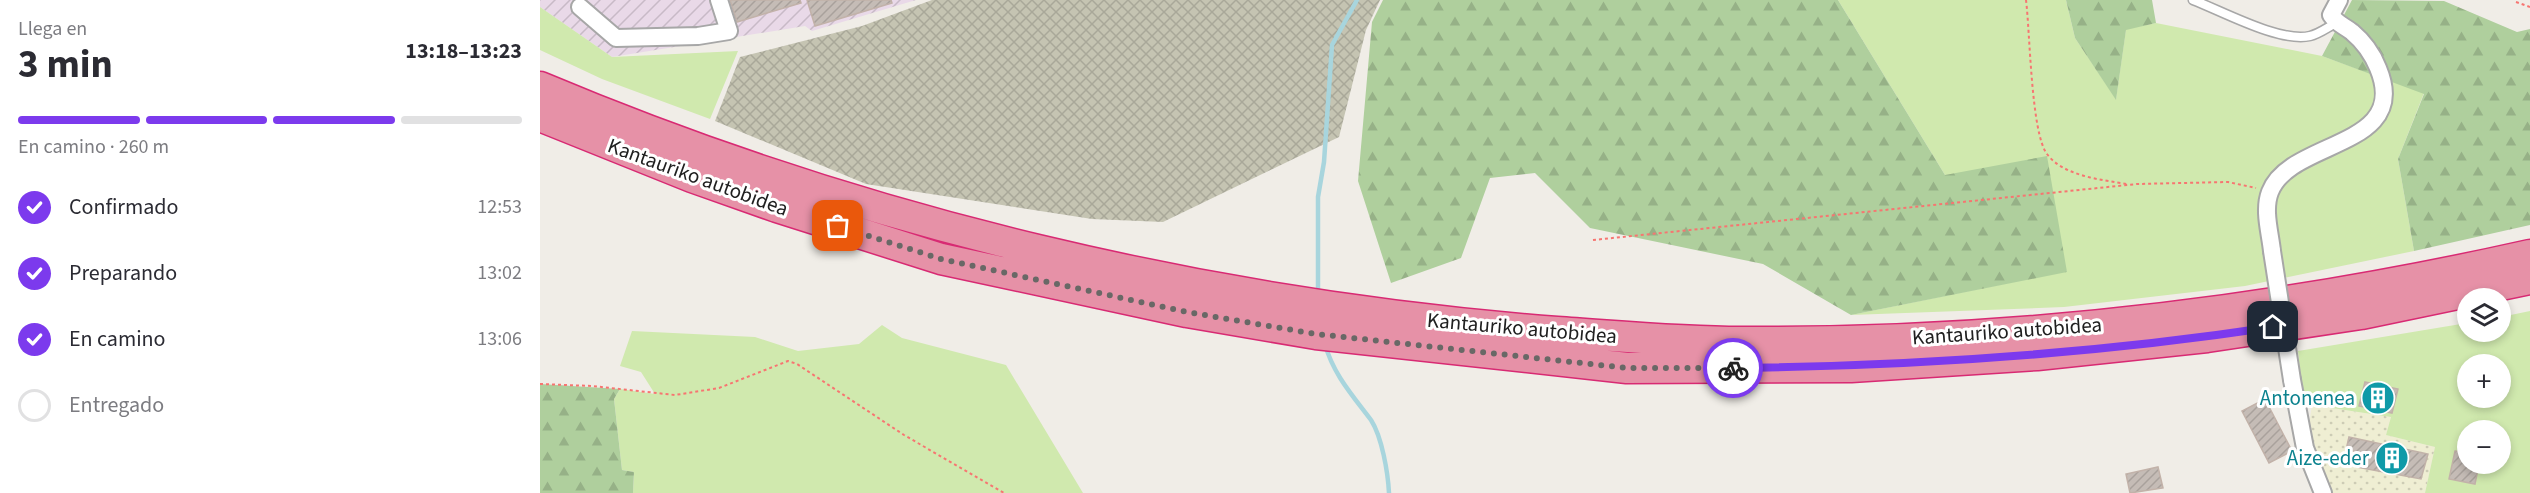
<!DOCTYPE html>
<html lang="es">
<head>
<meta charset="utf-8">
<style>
	:root { --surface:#fff; --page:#f2f2f3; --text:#2b2b33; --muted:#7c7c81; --line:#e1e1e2; --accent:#7c3aed }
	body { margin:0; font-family:"Source Sans 3",sans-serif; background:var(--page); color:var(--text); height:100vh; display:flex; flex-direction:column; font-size:22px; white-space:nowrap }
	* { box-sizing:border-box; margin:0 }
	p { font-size:20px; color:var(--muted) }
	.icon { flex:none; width:33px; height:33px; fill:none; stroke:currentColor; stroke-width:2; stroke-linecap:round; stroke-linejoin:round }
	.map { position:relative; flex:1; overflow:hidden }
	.sheet { display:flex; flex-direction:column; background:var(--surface); width:540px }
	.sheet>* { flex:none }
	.tools { position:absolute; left:1917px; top:288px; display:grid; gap:12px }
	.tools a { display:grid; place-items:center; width:54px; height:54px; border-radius:50%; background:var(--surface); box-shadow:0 3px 9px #0003; font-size:30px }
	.pin { position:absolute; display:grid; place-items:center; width:51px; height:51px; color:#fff; margin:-26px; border-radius:12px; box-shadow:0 3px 9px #0006 }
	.courier { position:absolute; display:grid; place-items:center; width:60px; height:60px; margin:-30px; border:4px solid #7c3aed; border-radius:50%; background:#fff; color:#222; box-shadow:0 2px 8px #0007 }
	.summary em { font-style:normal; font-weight:700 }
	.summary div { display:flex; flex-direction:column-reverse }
	.summary { display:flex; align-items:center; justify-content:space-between; height:102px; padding:0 18px }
	h1 { font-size:39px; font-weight:700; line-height:45px }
	.bar { display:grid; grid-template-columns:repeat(4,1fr); gap:9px 6px; align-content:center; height:72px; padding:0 18px }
	.bar i { height:8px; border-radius:4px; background:var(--line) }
	.bar .on { background:var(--accent) }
	.bar p { grid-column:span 4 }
	ol { padding:0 18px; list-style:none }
	li { display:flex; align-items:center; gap:18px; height:66px }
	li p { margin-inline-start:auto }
	li .icon { padding:6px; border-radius:50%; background:var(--accent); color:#fff; stroke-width:4 }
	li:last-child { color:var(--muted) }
	li i { width:33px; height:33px; border:3px solid var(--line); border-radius:50% }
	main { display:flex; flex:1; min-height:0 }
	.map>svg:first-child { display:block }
</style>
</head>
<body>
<main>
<section class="sheet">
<div class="summary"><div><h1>3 min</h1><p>Llega en</p></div><em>13:18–13:23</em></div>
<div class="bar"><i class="on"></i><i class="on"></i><i class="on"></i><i></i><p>En camino · 260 m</p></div>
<ol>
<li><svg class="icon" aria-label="check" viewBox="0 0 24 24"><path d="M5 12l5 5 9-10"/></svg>Confirmado<p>12:53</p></li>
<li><svg class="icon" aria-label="check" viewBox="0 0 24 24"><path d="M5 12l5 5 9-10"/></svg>Preparando<p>13:02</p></li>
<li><svg class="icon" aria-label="check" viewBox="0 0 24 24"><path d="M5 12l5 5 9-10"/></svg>En camino<p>13:06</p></li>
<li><i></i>Entregado</li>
</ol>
</section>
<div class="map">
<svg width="1990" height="493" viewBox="0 0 1990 493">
	<defs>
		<pattern id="industrial-furrows" width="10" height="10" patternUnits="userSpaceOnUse" patternTransform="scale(1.5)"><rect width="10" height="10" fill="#e9d9e8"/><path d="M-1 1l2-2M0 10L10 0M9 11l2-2" fill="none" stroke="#c8bac7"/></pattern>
		<pattern id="construction-cross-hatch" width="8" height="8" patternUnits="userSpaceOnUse" patternTransform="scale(1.5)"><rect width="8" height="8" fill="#c5c4b2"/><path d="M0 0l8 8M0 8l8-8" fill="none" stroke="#a9a899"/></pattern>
		<pattern id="farmland-dots" width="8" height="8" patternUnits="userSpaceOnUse" patternTransform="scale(1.5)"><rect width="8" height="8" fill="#efeed3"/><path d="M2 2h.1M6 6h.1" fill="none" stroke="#cdccb5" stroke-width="1.8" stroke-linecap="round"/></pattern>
		<pattern id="forest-firs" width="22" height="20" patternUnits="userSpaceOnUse" patternTransform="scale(1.5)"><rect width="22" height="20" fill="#afcf9d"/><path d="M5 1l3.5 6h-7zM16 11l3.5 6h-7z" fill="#96b187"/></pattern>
		<pattern id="building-hatch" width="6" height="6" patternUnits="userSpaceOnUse" patternTransform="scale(1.5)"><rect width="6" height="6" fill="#c5bcb6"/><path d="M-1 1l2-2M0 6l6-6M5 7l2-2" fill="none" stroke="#a9a19c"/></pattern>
	</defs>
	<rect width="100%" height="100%" fill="#f0ede7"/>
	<path fill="url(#industrial-furrows)" d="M0,0H376L272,31L265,26L72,57L0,7Z"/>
	<path fill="url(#construction-cross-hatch)" d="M392,0H840L826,30L799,137L623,222L552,219L326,184L175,121L200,57L322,26Z"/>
	<path fill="url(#farmland-dots)" d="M1772,405L1851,417L1846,435L1895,447L1885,493H1792L1768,431Z"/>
	<path fill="#d0e9ae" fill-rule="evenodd" d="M1298,0H1526L1535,38L1576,99L1586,29L1616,23L1782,56L1884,93L1858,159L1874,251L1705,286L1524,307L1311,315L1527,271L1405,175Z
		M0,7L72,57L198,51L170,119L62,79L0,50Z
		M1990,311V493H1885L1895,447L1846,435L1851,417L1772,405L1773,395L1762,390L1758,351L1927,323L1928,332H1960L1961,317ZM1928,364H1960V398H1928ZM1928,430H1960V464H1928Z
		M342,325L362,338L466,365L543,493H93L94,472L82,470L74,399L80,389L115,394L101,372L80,366L92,331L215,337L258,351L319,344Z"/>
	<path fill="url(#forest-firs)" d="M843,0H1298L1405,175L1507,156L1527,272L1311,315L1223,264L1050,228L995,173L950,178L921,258L851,283L818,181L832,22Z
		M1526,0H1612L1616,23L1586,30L1576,100L1535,38Z
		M1812,0L1904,1L1977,32L1990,29V225L1874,251L1858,159L1884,94L1782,56Z
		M0,384L80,389L74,399L82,470L94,472L93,493H0Z"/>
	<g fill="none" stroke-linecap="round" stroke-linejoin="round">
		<path stroke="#a8d5dd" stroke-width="4.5" d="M778,294V197L784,162L792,45L817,0
			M785,344C793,374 813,396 831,420C842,437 848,473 849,493"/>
	</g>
	<path fill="url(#building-hatch)" stroke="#c2b2a9" stroke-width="1.5" d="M190,0H260L261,3L197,22Z
		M267,0H351L352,3L275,26Z
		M1825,382L1858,389L1852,413L1819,406Z
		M1725,399L1752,451L1729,463L1702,411Z
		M1809,437L1888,454L1881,479L1816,467L1819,452L1806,450Z
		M1915,451L1928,453V464H1939L1935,484L1909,479Z
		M1618,467L1623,488L1590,493L1586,474Z"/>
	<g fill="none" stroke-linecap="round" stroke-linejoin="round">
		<defs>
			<path id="service" d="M1653,0C1682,11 1740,43 1770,36C1779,34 1788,27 1796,23"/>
			<path id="minor" d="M40,7L76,38L158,36L189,31L179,0
				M1732,251C1730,232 1723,210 1730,192C1750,139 1872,149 1838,68C1832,53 1824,42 1812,32C1803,25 1797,24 1791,15L1799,0
				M1752,380L1765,448L1783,493"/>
			<path id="motorway" d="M0,87C323,223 669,305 1017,332C1078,336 1140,342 1201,342C1466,344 1731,313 1990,255
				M0,116L152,177L237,207L401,259L647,312L776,334L1087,368L1311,367L1497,355L1667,337L1821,314L1990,279"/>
		</defs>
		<use href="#service" stroke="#a7a7a7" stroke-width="11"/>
		<use href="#minor" stroke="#a7a7a7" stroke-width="20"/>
		<use href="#motorway" stroke="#d82a73" stroke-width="33"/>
		<path stroke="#f77571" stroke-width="2" stroke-dasharray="3 3" stroke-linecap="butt" d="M1486,0C1490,31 1491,133 1507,154C1523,176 1562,180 1587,184
			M1976,2L1990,7
			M1053,240L1597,184L1688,182L1716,188
			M0,384L52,386L135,395L179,388L248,361L257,364L364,435L464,493"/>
		<use href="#service" stroke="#fff" stroke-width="8"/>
		<use href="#minor" stroke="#fff" stroke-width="16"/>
		<use href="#motorway" stroke="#e691a7" stroke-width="30"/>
		<defs>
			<path id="minor-bridge" d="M1732,251L1752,380"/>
		</defs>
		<use href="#minor-bridge" stroke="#a7a7a7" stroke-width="20" stroke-linecap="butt"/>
		<use href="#minor-bridge" stroke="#fff" stroke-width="16"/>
	</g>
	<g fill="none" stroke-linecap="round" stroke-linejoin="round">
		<path stroke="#696866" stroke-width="6" stroke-dasharray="0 10.8" d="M298,226L401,259L647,312L776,334L1087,368H1193"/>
		<path stroke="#7c3aed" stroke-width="8" d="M1193,368C1374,366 1554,354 1733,327"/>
	</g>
	<defs>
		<symbol id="building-disc" viewBox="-11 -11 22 22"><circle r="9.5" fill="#0f9aa8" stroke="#fff"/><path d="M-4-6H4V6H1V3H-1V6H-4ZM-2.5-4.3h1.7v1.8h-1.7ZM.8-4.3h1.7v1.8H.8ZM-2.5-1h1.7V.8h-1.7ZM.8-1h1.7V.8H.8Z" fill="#fff"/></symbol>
	</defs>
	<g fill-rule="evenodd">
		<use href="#building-disc" x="1819" y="379" width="38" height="38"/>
		<use href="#building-disc" x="1833" y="439" width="38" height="38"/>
	</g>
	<g text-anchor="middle" stroke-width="6" stroke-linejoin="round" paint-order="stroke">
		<g font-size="21" fill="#202020" stroke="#fff">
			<text transform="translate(158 177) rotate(20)" y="7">Kantauriko autobidea</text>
			<text transform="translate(982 328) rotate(5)" y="7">Kantauriko autobidea</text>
			<text transform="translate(1467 331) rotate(-4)" y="7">Kantauriko autobidea</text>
		</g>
		<g font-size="21" fill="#0d838f" stroke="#fff" text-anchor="end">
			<text x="1815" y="405">Antonenea</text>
			<text x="1829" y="465">Aize-eder</text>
		</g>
	</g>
</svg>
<div class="tools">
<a><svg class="icon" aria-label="layers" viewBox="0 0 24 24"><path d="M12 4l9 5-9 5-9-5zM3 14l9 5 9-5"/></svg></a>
<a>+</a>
<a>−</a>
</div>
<div class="pin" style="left:298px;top:226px;background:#ea580c"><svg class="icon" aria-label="bag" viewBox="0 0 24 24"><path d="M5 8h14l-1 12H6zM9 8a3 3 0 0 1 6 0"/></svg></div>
<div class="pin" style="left:1733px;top:327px;background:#1f2937"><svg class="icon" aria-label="home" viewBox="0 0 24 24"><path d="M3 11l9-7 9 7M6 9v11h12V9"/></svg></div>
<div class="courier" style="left:1193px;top:368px"><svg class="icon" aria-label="bike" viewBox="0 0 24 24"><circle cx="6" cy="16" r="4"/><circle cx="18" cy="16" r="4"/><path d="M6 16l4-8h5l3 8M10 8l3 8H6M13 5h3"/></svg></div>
</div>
</main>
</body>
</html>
